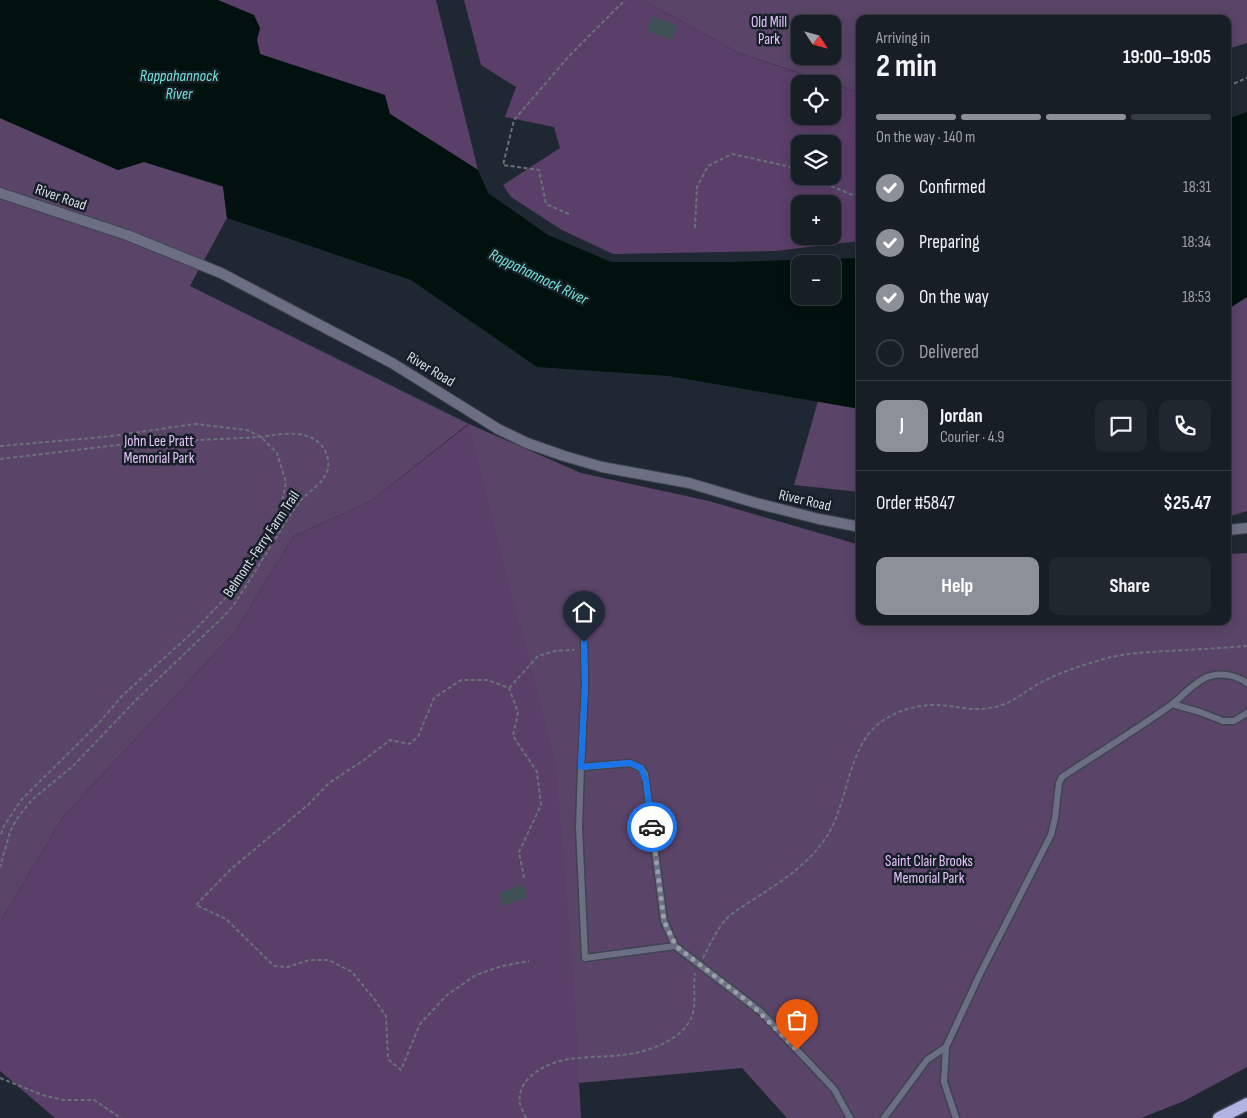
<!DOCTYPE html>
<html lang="en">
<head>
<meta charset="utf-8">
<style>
	:root { --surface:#171e26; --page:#20272e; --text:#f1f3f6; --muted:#9ea2a7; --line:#363c43; --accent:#8c9099 }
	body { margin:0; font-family:"Sofia Sans Condensed",sans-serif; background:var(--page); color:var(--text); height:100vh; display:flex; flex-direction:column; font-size:19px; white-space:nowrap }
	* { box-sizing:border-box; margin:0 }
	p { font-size:16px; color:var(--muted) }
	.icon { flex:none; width:28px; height:28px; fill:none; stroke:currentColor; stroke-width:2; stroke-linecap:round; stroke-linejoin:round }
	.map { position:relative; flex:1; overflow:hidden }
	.panel { position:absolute; left:856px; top:15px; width:375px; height:610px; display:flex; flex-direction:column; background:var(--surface); border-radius:10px; box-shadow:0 2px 12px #0003,0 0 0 1px var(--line) }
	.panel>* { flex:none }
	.needle { width:32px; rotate:126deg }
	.tools { position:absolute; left:791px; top:15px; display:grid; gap:10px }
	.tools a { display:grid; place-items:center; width:50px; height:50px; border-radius:10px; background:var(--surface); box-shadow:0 2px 12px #0003,0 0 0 1px var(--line); font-size:25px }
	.pin { position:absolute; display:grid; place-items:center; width:42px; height:42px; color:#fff; margin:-51px -21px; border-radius:50% 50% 50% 0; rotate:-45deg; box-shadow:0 0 5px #0007 }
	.pin .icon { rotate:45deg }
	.courier { position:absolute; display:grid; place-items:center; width:50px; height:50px; margin:-25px; border:4px solid #1a73e8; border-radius:50%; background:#fff; color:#222; box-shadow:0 1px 6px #0007 }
	.overview em { font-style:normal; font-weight:700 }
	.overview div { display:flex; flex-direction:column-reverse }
	.overview { display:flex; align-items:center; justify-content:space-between; height:85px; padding:0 20px }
	h1 { font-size:32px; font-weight:700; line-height:38px }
	.bar { display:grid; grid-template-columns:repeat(4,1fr); gap:8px 5px; align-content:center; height:60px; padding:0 20px }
	.bar i { height:6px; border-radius:4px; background:var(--line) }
	.bar .current { background:var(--accent) }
	.bar p { grid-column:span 4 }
	.line { display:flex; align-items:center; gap:12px; padding:0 20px; border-top:1px solid var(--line) }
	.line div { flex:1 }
	.round { display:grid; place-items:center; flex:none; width:52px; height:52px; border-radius:10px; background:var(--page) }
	ol { padding:0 20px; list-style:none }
	li { display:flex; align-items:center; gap:15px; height:55px }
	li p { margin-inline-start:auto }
	li .icon { padding:5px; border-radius:50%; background:var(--accent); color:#fff; stroke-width:4 }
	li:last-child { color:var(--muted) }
	li i { width:28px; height:28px; border:2px solid var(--line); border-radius:50% }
	.button { display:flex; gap:10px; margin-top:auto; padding:10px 20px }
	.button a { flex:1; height:58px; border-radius:10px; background:var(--accent); color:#fff; font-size:20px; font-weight:700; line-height:58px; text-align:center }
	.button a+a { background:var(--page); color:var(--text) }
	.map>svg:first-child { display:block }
</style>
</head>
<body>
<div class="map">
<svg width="1247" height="1118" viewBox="0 0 1247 1118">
	<rect width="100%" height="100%" fill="#1f2832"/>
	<path fill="#5a4467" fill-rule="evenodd" d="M643,0H1247V43L1228,49V19H860V93L739,53ZM800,24H832V56H800Z
		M0,118L118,170L144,162L223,187L227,218L190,286L469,424L581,473L709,501L860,545V621H1228V554L1247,553V1067L1184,1101L1141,1118H787L742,1068L579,1083L468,424L371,501L294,536L235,632L63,817L0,922Z
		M1247,297V511L1228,517V309Z
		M818,401L860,409V492L794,485Z"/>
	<path fill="#5a3f69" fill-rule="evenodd" d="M218,0H436L478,170L390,114L260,54L257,40L260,28Z
		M464,0H643L739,53L832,84H800V116H832V84L860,93V241L775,251L613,254L562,230L511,197L503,185L560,148L554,127L505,117L516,87L481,65ZM800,144H832V176H800ZM800,204H832V236H800Z
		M469,424L556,767L574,984L581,1118H55L0,1071V922L63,817L235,632L294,536L371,501Z"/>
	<path fill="#00110e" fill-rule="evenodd" d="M0,0H218L254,15L260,28L257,40L260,54L385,95L390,114L478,170L488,193L548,235L611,262H729L860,258V409L669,376L537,367L411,280L227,218L223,186L144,162L118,170L0,118ZM800,264H832V296H800Z
		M1247,112V297L1228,309V119Z"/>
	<path fill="#405155" d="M652,16L677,25L672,40L647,31Z
		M523,884L527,898L503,906L499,893Z"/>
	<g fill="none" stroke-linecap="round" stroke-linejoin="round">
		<defs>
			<path id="service" d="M584,642L585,685L581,767L630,763L641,768L645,774L664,921L675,946L761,1012L834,1089L850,1118
				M1172,704L1200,712L1223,721H1234L1247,713
				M581,767L579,827L585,958L675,946
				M884,1118L927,1060L946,1047
				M956,1118L944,1082L946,1047L980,974L1051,835L1055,818L1059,783L1062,777C1098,753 1136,730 1171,705C1183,696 1193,683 1207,677C1220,672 1236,675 1247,683"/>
			<path id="tertiary" d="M0,193L127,235L221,273L392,363L498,429L527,443L564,456L602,467L689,483L756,503L819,519L860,527
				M1228,530L1247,528"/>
			<path id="primary" d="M1219,1118L1247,1104"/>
		</defs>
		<use href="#service" stroke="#3d454f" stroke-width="9"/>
		<use href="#tertiary" stroke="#3d454f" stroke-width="12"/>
		<use href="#primary" stroke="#3d454f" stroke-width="15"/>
		<path stroke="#697179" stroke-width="2" stroke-dasharray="4 2.5" stroke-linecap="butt" d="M1228,86L1247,78
			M807,176L860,198
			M569,214L546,204L539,170L503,165L514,120L570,55L625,0
			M695,228L697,187L708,166L732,154L787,166L800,173
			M0,446L104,437L195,424L247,430L261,437L277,453L286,482L280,513L253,560L229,594L193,632L123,695L98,724L21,800L4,826L0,837
			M0,459L135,443L261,437C282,433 316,428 326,453C328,457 329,463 328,468C326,481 311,490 302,499C292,511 284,525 276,538C262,560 248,583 233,606L223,617L136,700L73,766L34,798L25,808L16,820L10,832L0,867
			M509,688L538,656L555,651L574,650
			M524,878L519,852L541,805L537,772L513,736L518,712L509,688L488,680H461L434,698L418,737L409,744L390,740L364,760L329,783L309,804L231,869L196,905L226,919L274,966L288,967L309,960H329L352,972L375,1000L386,1016L388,1059L401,1070L420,1024L447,995L476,975L502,966L529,961
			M703,958C711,943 717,928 729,916C765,890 809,870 831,829C847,798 850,749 876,726C890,713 912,706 931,705C954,704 970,713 995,707C1015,703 1029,687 1048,679C1064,671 1083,665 1101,660C1121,653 1143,653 1164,651C1192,650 1219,648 1247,646
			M0,1078L45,1096L64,1100H94L121,1118
			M526,1118C524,1113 521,1108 520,1104C516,1082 539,1067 557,1062C579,1055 607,1058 630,1054C649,1051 676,1041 687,1025C699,1011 692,991 695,973"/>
		<use href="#service" stroke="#6c6e84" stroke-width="6"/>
		<use href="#tertiary" stroke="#6c6e84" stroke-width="10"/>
		<use href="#primary" stroke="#b1b4e2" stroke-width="12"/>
	</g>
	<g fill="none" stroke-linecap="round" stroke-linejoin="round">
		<path stroke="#989fa7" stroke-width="5" stroke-dasharray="0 9" d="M652,827L664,921L676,946L751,1004L797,1050"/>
		<path stroke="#1a73e8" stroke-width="6" d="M584,642L585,685L581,767L630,763L641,768L646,781L652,827"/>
	</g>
	<g text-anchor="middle" stroke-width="5" stroke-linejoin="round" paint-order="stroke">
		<g font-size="15" fill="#e8c4fc" stroke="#161e28">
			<text x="769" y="27">Old Mill<tspan x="769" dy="17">Park</tspan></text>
			<text x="159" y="446">John Lee Pratt<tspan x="159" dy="17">Memorial Park</tspan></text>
			<text x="929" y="866">Saint Clair Brooks<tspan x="929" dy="17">Memorial Park</tspan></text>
		</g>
		<g font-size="15" fill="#d9dfe6" stroke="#161e28">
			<text transform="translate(61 197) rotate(19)" y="5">River Road</text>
			<text transform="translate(431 369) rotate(31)" y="5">River Road</text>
			<text transform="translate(805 500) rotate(13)" y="5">River Road</text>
			<text transform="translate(261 544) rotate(-56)" y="5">Belmont-Ferry Farm Trail</text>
		</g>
		<g font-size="16" font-style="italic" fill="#74e6d8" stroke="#161e28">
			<text x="179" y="81">Rappahannock<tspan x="179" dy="18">River</tspan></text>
			<text transform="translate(539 276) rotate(26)" y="6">Rappahannock River</text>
		</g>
	</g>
</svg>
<div class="tools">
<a><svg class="needle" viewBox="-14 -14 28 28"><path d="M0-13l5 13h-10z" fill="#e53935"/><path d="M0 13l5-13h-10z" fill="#9ea2a7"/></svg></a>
<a><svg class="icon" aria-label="locate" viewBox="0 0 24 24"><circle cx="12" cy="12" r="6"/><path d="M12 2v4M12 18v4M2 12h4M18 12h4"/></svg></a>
<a><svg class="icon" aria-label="layers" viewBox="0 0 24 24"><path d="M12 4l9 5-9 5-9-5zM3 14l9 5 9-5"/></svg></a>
<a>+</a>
<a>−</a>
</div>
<div class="pin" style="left:797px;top:1050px;background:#ea580c"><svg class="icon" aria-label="bag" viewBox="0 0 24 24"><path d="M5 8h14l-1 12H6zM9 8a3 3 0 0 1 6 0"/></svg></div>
<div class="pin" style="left:584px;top:642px;background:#1f2937"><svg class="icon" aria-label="home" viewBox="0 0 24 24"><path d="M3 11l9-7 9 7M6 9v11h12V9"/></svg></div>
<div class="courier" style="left:652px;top:827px"><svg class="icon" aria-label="car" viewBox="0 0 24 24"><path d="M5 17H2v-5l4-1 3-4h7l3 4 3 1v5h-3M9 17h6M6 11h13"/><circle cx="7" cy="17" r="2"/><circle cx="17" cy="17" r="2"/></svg></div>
<section class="panel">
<div class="overview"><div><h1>2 min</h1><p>Arriving in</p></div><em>19:00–19:05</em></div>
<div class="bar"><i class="current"></i><i class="current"></i><i class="current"></i><i></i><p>On the way · 140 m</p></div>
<ol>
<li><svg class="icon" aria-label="check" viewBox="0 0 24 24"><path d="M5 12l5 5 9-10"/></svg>Confirmed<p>18:31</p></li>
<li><svg class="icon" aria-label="check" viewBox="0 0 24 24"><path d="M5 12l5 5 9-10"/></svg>Preparing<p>18:34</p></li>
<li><svg class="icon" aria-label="check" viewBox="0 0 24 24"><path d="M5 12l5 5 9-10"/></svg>On the way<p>18:53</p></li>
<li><i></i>Delivered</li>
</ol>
<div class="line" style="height:90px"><b class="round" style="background:var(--accent);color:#fff">J</b><div><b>Jordan</b><p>Courier · 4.9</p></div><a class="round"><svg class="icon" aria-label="chat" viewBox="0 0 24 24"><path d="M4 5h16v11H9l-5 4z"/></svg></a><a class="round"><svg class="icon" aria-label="phone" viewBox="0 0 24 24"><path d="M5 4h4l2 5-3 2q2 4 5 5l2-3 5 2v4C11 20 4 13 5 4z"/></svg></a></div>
<div class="line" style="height:65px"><div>Order #5847</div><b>$25.47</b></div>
<div class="button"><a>Help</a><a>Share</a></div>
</section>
</div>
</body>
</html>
